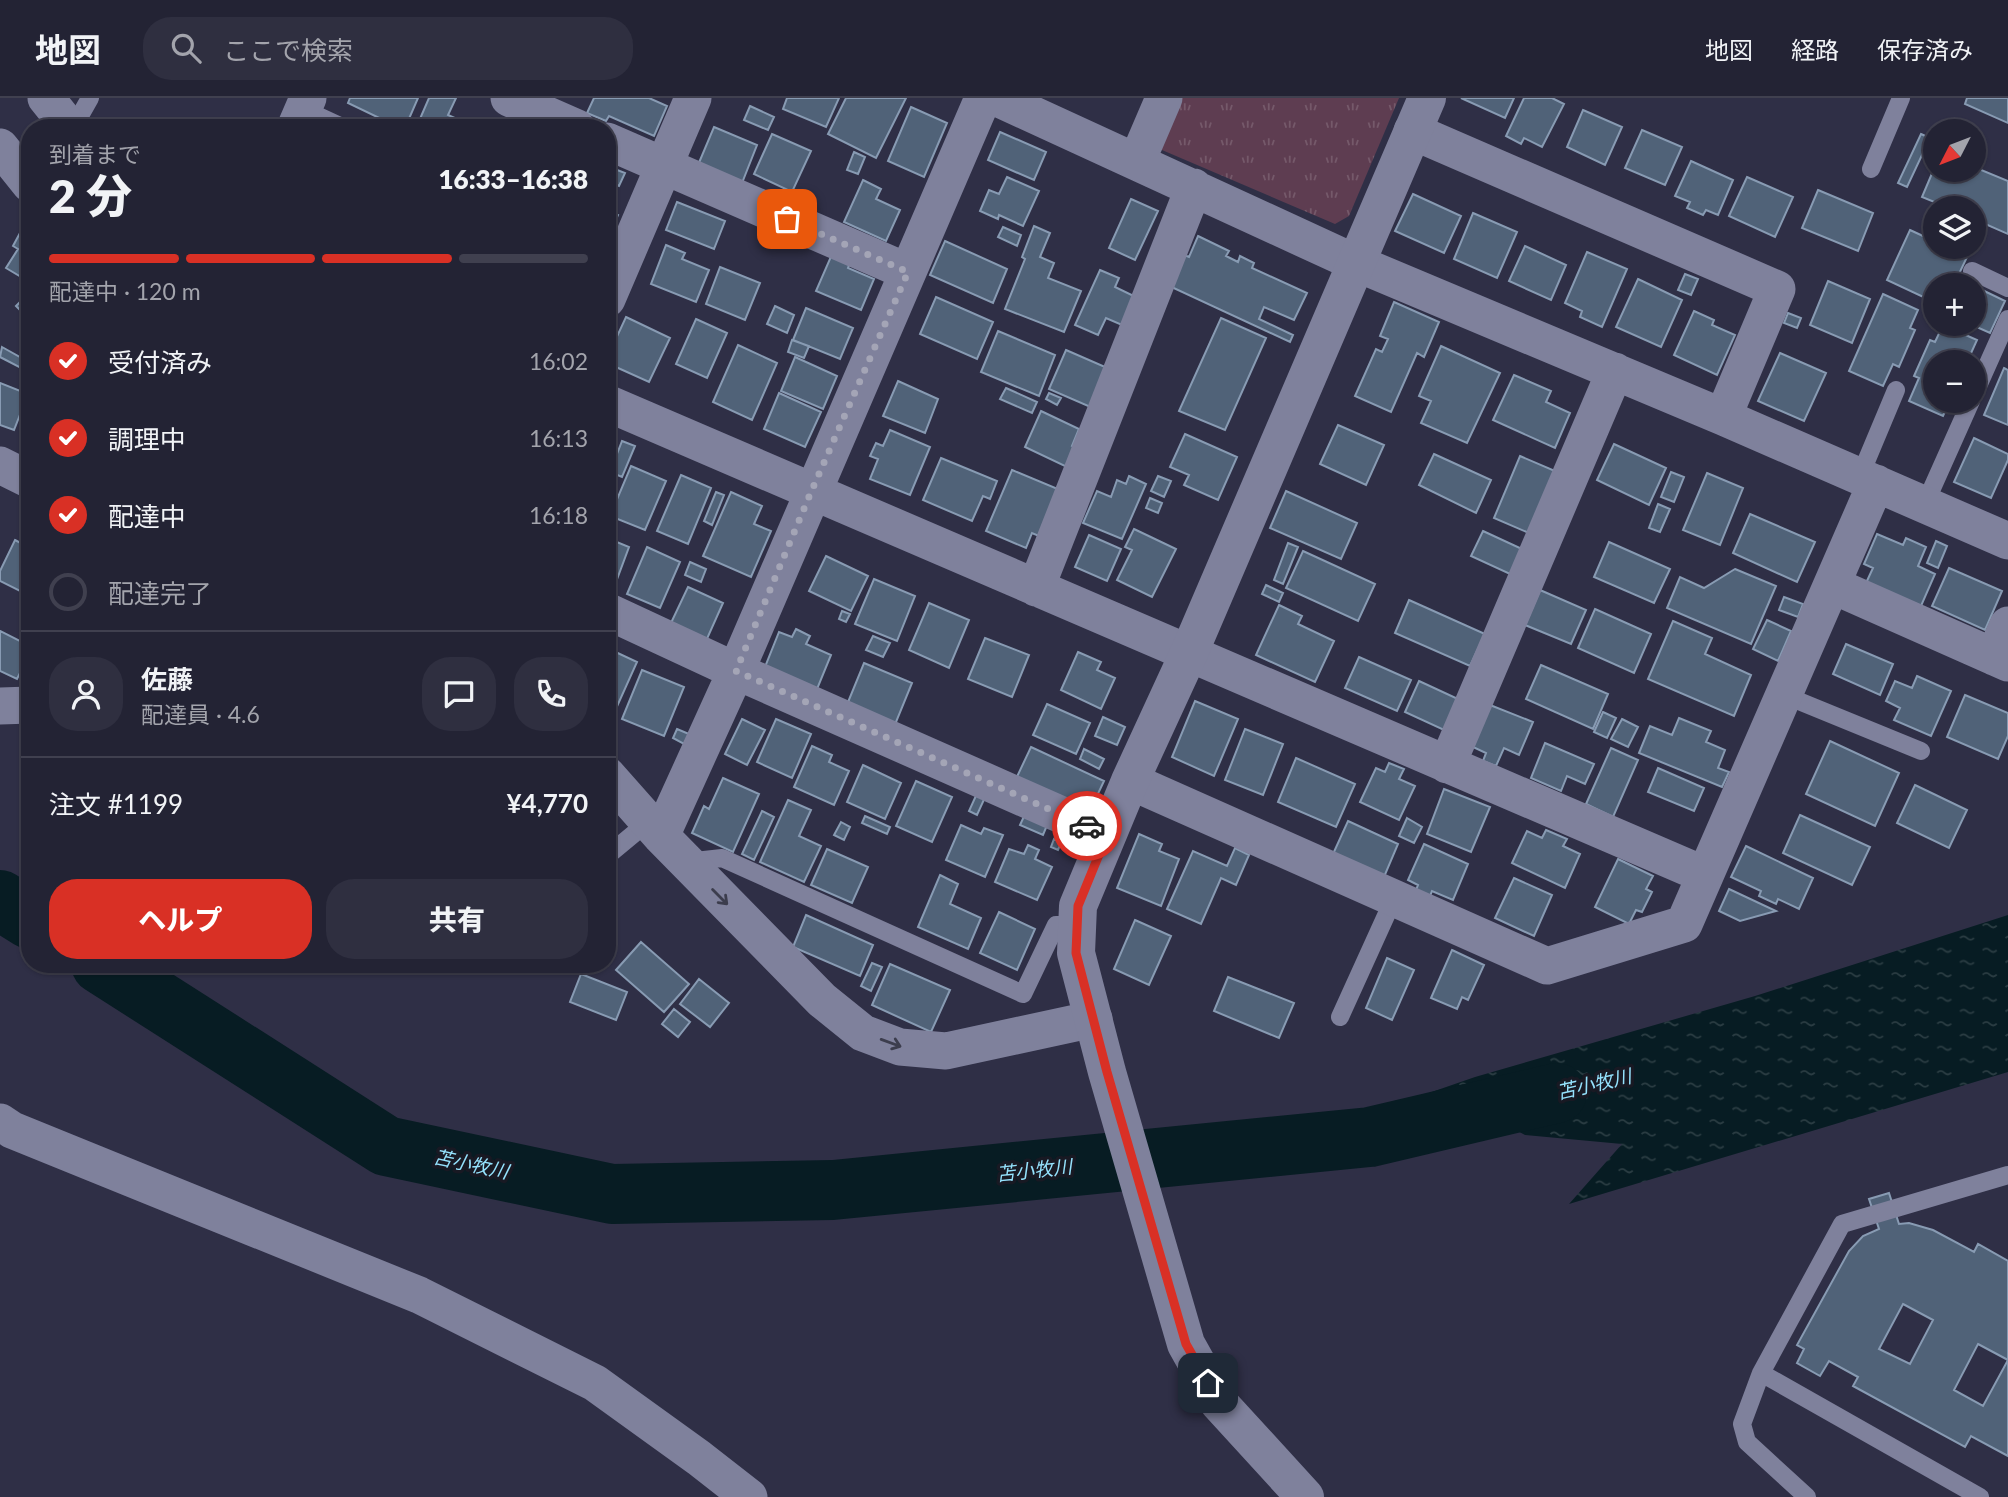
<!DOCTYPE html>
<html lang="ja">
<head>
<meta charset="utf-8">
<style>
	:root { --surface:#232334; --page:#2f2f40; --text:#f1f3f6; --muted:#a3a4ac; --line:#40404f; --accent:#d93025 }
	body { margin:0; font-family:Lato,"Noto Sans JP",sans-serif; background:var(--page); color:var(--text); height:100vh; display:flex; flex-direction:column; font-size:26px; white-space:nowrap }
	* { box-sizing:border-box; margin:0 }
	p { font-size:23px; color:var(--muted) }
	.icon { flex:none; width:38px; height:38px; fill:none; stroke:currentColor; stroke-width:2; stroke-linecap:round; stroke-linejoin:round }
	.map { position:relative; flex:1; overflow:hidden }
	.drawer { position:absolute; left:21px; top:21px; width:595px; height:854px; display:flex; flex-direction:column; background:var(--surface); border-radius:28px; box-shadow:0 2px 5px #0004,0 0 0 2px var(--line) }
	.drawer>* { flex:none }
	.needle { width:46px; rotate:228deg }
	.buttons { position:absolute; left:1923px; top:21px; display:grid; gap:14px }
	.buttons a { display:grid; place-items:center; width:63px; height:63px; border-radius:50%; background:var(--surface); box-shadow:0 2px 5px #0004,0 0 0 2px var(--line); font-size:35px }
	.pin { position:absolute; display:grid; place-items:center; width:60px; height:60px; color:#fff; margin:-30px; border-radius:14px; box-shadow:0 4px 10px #0006 }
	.courier { position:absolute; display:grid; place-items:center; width:70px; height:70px; margin:-35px; border:5px solid #d93025; border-radius:50%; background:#fff; color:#222; box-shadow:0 2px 9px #0007 }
	.head em { font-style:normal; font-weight:800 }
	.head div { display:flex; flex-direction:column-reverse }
	.head { display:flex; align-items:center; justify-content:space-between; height:119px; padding:0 28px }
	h1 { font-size:46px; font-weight:800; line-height:52px }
	.bar { display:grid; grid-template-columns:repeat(4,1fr); gap:10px 7px; align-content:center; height:84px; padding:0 28px }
	.bar i { height:9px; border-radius:5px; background:var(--line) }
	.bar .on { background:var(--accent) }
	.bar p { grid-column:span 4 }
	.line { display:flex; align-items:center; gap:18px; padding:0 28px; border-top:2px solid var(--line) }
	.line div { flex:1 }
	.round { display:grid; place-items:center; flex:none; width:74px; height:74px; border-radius:28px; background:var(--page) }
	ol { padding:0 28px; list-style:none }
	li { display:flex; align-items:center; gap:21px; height:77px }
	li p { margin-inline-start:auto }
	li .icon { padding:7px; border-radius:50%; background:var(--accent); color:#fff; stroke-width:4 }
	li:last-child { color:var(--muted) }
	li i { width:38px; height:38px; border:4px solid var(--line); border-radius:50% }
	.cta { display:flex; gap:14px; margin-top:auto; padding:14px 28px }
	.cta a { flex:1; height:80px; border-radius:28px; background:var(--accent); color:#fff; font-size:28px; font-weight:800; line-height:80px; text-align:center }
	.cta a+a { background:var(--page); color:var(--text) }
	header { display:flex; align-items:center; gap:42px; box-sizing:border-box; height:98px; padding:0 35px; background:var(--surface); border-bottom:2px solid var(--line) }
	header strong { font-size:33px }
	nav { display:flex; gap:38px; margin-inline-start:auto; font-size:24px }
	.search { width:490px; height:63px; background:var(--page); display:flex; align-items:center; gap:18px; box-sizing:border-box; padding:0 24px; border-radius:28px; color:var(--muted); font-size:26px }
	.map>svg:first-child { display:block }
</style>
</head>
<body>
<header>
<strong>地図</strong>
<div class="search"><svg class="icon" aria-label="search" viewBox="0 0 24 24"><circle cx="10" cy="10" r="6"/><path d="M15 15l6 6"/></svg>ここで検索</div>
<nav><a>地図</a><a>経路</a><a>保存済み</a></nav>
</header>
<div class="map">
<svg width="2008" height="1399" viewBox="0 0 2008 1399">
	<defs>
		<pattern id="grass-tufts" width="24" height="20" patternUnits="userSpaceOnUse" patternTransform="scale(1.75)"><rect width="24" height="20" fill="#5e3d51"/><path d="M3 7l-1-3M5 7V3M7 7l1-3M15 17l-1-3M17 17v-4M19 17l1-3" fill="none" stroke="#75596a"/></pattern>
		<pattern id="water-ripples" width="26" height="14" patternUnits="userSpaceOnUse" patternTransform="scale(1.75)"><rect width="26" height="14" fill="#071c23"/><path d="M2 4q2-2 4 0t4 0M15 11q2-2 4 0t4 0" fill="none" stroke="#2b3d43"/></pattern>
	</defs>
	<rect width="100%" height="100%" fill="#2f2f46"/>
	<path fill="url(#grass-tufts)" d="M1176,0H1399L1349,118L1335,126L1155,49Z"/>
	<path fill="url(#water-ripples)" d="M2008,817V974L1569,1106L1622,1046L1525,1037L1482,1014L1397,1006L1475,979L1755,898Z"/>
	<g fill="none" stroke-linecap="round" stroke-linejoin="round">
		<path stroke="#071c23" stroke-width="60" d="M0,802L30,821
			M101,866L386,1048L612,1096L833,1092L1370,1039L1557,995"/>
	</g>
	<path fill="#506278" stroke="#889bb3" stroke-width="2" fill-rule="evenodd" d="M350,0H418L405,30H400L348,5Z
		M429,0H456L448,17L477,30H416Z
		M594,0H649L667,8L654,38L609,18L606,23L587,15Z
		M787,0H839L826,29L783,11Z
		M846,0H906L876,60L828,36Z
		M1461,0H1514L1505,20Z
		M1524,0H1552L1564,6L1542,49L1524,40L1521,46L1506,38Z
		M1967,0H2008V25L1965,6Z
		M750,8L774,19L768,32L744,22Z
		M911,9L947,25L924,79L888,63Z
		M1583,12L1622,29L1605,67L1567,49Z
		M151,23L166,30H147Z
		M714,29L757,47L742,85L698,67Z
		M1642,32L1682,49L1665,87L1625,70Z
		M1000,34L1046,54L1034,82L988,62Z
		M772,36L811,53L792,94L754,76Z
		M1921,36L1930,40L1907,89L1898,85Z
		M854,54L865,59L858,76L847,72Z
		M1691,63L1733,82L1718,117L1706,112L1703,117L1687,110L1690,104L1675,98Z
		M1936,66V72H1974V69L2008,83V136L1974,121V110H1949L1922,99Z
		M607,68L625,75L619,88L607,83Z
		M1007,79L1039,93L1023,128L999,117L998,121L980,113L989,92L999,96Z
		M1747,79L1793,99L1775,139L1729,118Z
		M863,82L881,91L876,101L900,112L886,143L844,124Z
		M1818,92L1873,115L1858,153L1802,130Z
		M1413,96L1461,118L1444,155L1395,133Z
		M1131,101L1158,113L1135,162L1109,150Z
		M677,104L725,123L714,151L666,132Z
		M607,112L618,117L613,129L607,126Z
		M1473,115L1517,134L1497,180L1454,161Z
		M1034,128L1050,135L1040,159L1054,165L1048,180L1081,193L1064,234L1005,211L1025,161L1022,159Z
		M1003,129L1021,137L1017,148L998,139Z
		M1910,132L1936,144V149H1945L1967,159L1957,180L1972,187H1936V205L1887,182Z
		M21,133L30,138L28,183L6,170L18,151L13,148Z
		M1198,138L1229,153L1226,158L1238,164L1240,158L1254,165L1252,170L1307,195L1294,222L1264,209L1259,221L1293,237L1290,244L1165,186L1179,155L1189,159Z
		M945,143L1007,171L993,205L930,177Z
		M666,147L685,155L682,161L709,172L696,204L651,186Z
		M1525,148L1566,167L1551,202L1509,183Z
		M833,154L851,162L848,170L874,181L861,212L816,193Z
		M1587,154L1627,171L1602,229L1580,219L1582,213L1565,205Z
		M720,169L760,185L745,222L706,206Z
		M1100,172L1119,180L1115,189L1142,202L1129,230L1106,220L1098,237L1075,227Z
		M1685,176L1698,181L1691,197L1678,192Z
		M1638,181L1682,202L1661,249L1616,229Z
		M1828,183L1870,201L1852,245L1810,227Z
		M1974,188L2005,203L1990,235L1970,226H1974Z
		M30,194V222L16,208Z
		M1883,196L1918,212L1910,230L1915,232L1899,269L1893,266L1883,288L1849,273Z
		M936,199L993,224L977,261L920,236Z
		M1394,204L1439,224L1424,259L1417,255L1391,314L1355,298L1376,251L1382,254L1388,241L1380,238Z
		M775,208L794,217L787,235L767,226Z
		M806,210L853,230L840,261L793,242Z
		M1694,213L1714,222L1712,227L1735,237L1717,277L1674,257Z
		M1788,215L1801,220L1797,230L1784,225Z
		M626,219L670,240L649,284L607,265V260Z
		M1221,220L1266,240L1225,332L1179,313Z
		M696,221L727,235L707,280L676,266Z
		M1943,227L1977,242L1967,264H1936V303H1950L1943,318L1909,303L1919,280L1914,278L1930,242L1935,244Z
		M998,233L1055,257L1039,298L981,274Z
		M30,235V251L22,241Z
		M792,242L809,248L804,260L788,254Z
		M738,247L777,265L752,322L713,304Z
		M1441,248L1500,275L1467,345L1421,325L1431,303L1419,298Z
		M2,249L25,262L21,270L0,259Z
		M1066,252L1112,272L1095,311L1049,291Z
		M1780,255L1826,275L1804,323L1758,303Z
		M795,259L837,278L823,311L781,293Z
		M2004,270L2008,272V327L1984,317Z
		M1514,277L1551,293L1546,304L1570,315L1555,350L1493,322Z
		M898,283L938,301L925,335L883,318Z
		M0,285L28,296L14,332L0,327Z
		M1006,290L1037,304L1032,315L1000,301Z
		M779,295L821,314L805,349L764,331Z
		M1049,295L1061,300L1057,307L1046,301Z
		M1041,313L1079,331L1072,348L1078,350L1069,370L1025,349Z
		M1338,327L1384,347L1366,387L1320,366Z
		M890,332L930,349L910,397L870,381L878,361L870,358L876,345L883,348Z
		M1185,336L1237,359L1218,402L1184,387L1189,377L1170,369Z
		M1974,340L2008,356V362L1991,400L1954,384Z
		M622,343L635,348L622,379L610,374Z
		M1614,346L1666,370L1649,407L1597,382Z
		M1434,356L1491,382L1476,415L1419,387Z
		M1520,358L1555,373L1529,435L1494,420Z
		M941,360L997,383L990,401L983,398L972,423L923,402Z
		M631,368L666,383L645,432L610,418Z
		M1012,372L1065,394L1046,441L1032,435L1026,450L986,433Z
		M1671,374L1684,379L1674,404L1661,399Z
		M1707,375L1743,390L1720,447L1683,432Z
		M681,377L711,390L688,446L657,433Z
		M1129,378L1146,386L1122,441L1083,425L1097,393L1111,399L1117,382L1126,386Z
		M1158,378L1171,383L1164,399L1151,393Z
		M1286,393L1357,425L1341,461L1270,430Z
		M716,394L724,397L712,427L704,423Z
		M731,394L762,408L754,426L771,433L751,479L703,458Z
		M1150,400L1162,405L1158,415L1146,410Z
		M1658,406L1670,411L1660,434L1649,430Z
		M1750,416L1815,444L1797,484L1733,455Z
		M1134,431L1176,451L1152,499L1117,482L1132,452L1125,449Z
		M1483,433L1522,451L1510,476L1471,458Z
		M1877,436L1903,447L1906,440L1926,449L1918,468L1935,476L1921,508L1866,485L1873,470L1864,466Z
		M1089,437L1121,451L1107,483L1075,469Z
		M607,440L629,449L616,484L607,481Z
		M15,442L30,450V498L0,483V473Z
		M1936,443L1947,448L1938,470L1927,465Z
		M1609,444L1670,471L1654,505L1594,479Z
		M1288,445L1298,449L1283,486L1274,482Z
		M647,449L680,464L660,510L627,496Z
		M1303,453L1375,486L1358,523L1286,490Z
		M826,458L868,478L851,513L809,493Z
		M690,464L706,471L701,484L685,477Z
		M1949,470L2002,493L1985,532L1932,508Z
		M1735,471L1776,488L1751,546L1667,510L1680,479L1704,490Z
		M874,481L915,498L897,543L855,526Z
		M1266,487L1283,495L1279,504L1262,496Z
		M688,489L723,505L706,543L670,527Z
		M1540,492L1586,512L1571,546L1525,527Z
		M1784,499L1803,506L1798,519L1779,512Z
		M1409,502L1485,536L1470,568L1395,535Z
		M929,505L969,522L949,570L909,552Z
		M1279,507L1302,518L1298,526L1334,543L1315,584L1256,557Z
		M1595,511L1651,536L1634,575L1578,550Z
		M842,513L850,516L846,524L839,521Z
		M1767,522L1791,533L1778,563L1753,551Z
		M1673,523L1712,540L1705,556L1751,577L1734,618L1648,581Z
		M796,531L810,538L806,546L831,557L815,596L763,574L779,534L792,539Z
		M0,533L30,548V555L17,581L0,573Z
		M873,538L890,545L883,559L866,552Z
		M985,540L1029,557L1012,599L968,581Z
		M1846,546L1893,566L1880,597L1833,576Z
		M607,550L637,564L615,613L607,609Z
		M1078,554L1101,564L1097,572L1115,580L1101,611L1061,592Z
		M1359,559L1411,582L1397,613L1345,590Z
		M864,565L912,585L894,629L846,609Z
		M1541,567L1608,596L1593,631L1526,601Z
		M642,572L684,589L664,638L622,621Z
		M1917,578L1951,593L1931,638L1894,622L1900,610L1886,603L1895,583L1912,590Z
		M1419,583L1458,601L1444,632L1405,614Z
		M1965,597L2008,615V638L1998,661L1947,639Z
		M1195,603L1238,621L1214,678L1172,659Z
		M1047,606L1090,625L1076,656L1033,637Z
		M1490,607L1533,624L1519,657L1504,650L1496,668L1483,663L1486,655L1473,649Z
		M1603,614L1616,620L1607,640L1594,634Z
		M1103,619L1125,629L1117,647L1095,638Z
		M1679,620L1711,633L1706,644L1725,652L1718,670L1729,674L1722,689L1639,655L1650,628L1672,637Z
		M742,621L765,632L747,667L725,656Z
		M776,621L811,636L792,680L757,664Z
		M1622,621L1638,629L1628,649L1611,641Z
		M677,631L689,636L684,646L673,640Z
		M1245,631L1283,646L1263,697L1225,682Z
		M1830,643L1899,675L1875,728L1806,696Z
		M1545,645L1594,666L1585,686L1567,678L1561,693L1531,680Z
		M812,648L832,657L829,664L849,673L834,707L794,689Z
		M1031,649L1104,683L1088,717L1015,683Z
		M1611,650L1638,662L1613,719L1586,706Z
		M1084,651L1104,661L1099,671L1080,661Z
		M1296,660L1355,686L1336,729L1278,704Z
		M1389,665L1404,671L1399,681L1415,688L1399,722L1360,704L1376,670L1385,674Z
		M863,667L901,685L885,721L847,704Z
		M1658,670L1704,690L1694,713L1648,694Z
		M723,680L759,696L733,754L692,735L704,708L709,711Z
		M916,683L952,699L932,744L896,728Z
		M1915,687L1967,712L1949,750L1897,725Z
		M979,691L987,695L977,717L969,713Z
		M1444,691L1490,709L1471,754L1427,736Z
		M788,702L811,712L799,738L821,748L804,784L760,764Z
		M762,713L774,719L754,762L742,756Z
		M1026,714L1048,725L1043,737L1020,727Z
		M1800,717L1870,749L1852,787L1783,755Z
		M865,718L890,729L887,736L862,725Z
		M1407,720L1422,729L1414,745L1399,738Z
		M1348,723L1398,746L1384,779L1333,756Z
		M841,724L850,729L844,742L834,737Z
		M961,727L981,736L984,730L1003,737L985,779L946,762Z
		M1546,732L1567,741L1563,748L1580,756L1565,790L1512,765L1527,733L1542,740Z
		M1139,736L1162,746L1159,753L1179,761L1161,808L1117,790Z
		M1054,741L1061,745L1058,752L1051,749Z
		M1424,746L1468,766L1453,802L1432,793L1430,798L1416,792L1418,787L1408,782Z
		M1028,747L1039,752L1035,761L1052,769L1037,802L995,784L1009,751L1024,756Z
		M1746,748L1813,780L1799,811L1778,801L1776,806L1759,798L1761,793L1731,779Z
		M1235,750L1249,757L1236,787L1221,780L1201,826L1167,811L1193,753L1227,768Z
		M827,751L868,769L852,805L811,787Z
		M1618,761L1653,778L1646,791L1652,794L1642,814L1636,812L1629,826L1595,809Z
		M940,777L958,786L950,806L981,820L968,851L918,829Z
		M1514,780L1552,797L1534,838L1495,820Z
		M1729,791L1776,813L1740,823L1719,813Z
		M999,814L1035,831L1017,872L980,855Z
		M806,817L873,847L860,878L793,849Z
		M1135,822L1171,838L1149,887L1114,871Z
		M641,844L689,886L664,914L616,872Z
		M1452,852L1484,867L1468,902L1462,899L1457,911L1431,900Z
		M1387,860L1414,872L1392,922L1366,910Z
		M872,865L882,869L871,893L861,888Z
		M479,866H501L498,874Z
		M890,866L950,892L931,934L872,907Z
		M581,876L627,894L616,922L570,904Z
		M1228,879L1294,905L1279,940L1214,913Z
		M699,881L729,905L710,929L680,906Z
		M674,911L690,924L678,939L662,926Z
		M1889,1095L1899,1126L1909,1125L1933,1132L1974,1154L1978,1146L2008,1163V1358L1971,1338L1965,1349L1853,1288L1858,1279L1829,1263L1820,1278L1797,1265L1804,1251L1797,1247L1849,1153L1863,1138L1879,1131L1869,1101ZM1903,1206L1933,1222L1910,1266L1879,1251ZM1978,1246L2008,1262L1983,1308L1954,1292Z"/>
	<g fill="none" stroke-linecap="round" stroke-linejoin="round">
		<path stroke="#7f819c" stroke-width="18" d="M303,11L344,30
			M73,30L90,0
			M1871,71L1901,0
			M1972,173L2008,190
			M1974,297L2008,221
			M1860,378L1896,292
			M1925,406L1971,303
			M1784,597L1921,653
			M607,758L648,724
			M686,764L722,760L1023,896L1056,827H1076
			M1340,919L1394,800
			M1761,1275L1980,1399
			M1807,1399L1747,1344L1742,1326L1761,1275L1842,1126L2008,1077"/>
		<path stroke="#7f819c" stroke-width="37" d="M46,0L70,30
			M509,0L577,30
			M997,0L1356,165L1723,319L2008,443
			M295,30L308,0
			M1412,33L1777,191L1723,319
			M607,43L908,174
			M0,49L30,86
			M1137,63L1164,0
			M607,201L693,0
			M607,305L1705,777
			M0,367L30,382
			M1832,487L2008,565
			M1036,490L1194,89
			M607,513L736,573L1107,737
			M1994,559L2008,527
			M0,608L30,607
			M1447,667L1615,273
			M607,677L661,738L822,902L863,935L900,949L946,953L1094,921
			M1130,683L1547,868L1684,826L1876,385
			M661,738L736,573L983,0
			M0,1024L12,1032L419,1197L595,1285L699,1360L749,1399"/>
		<path stroke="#7f819c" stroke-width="38" d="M1305,1399L1219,1305L1186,1246L1107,974L1076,855L1078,808L1130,683L1189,555L1427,0"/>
	</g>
	<defs><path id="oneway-shaft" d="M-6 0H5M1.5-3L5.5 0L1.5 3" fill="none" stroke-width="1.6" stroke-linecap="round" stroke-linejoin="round" transform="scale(1.75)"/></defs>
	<g stroke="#3c3d4d">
		<use href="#oneway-shaft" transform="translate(720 799) rotate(45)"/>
		<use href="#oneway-shaft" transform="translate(891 945) rotate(20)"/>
	</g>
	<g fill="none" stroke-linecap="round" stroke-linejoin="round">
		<path stroke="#a4a5b6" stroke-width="7" stroke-dasharray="0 12.6" d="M787,121L908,174L811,394L736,573L1087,728"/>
		<path stroke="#d93025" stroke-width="9" d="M1087,728L1107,737L1078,808L1076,855L1107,974L1186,1246L1208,1285"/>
	</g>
	<g text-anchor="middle" stroke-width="7" stroke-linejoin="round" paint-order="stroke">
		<g font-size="19" font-style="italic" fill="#95e2fd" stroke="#181923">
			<text transform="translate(1594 986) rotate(-13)" y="7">苫小牧川</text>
			<text transform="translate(471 1066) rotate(12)" y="7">苫小牧川</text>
			<text transform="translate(1034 1072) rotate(-6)" y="7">苫小牧川</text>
		</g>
	</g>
</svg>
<div class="buttons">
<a><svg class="needle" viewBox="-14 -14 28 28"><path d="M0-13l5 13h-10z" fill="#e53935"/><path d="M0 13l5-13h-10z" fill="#a3a4ac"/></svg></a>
<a><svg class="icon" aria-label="layers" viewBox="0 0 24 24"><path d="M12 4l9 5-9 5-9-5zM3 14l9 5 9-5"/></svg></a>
<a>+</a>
<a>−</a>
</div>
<div class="pin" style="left:787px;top:121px;background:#ea580c"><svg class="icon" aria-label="bag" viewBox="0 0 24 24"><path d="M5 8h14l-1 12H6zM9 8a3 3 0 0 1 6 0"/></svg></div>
<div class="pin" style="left:1208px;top:1285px;background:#1f2937"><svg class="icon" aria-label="home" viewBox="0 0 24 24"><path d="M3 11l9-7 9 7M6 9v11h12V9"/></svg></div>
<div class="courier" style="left:1087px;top:728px"><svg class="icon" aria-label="car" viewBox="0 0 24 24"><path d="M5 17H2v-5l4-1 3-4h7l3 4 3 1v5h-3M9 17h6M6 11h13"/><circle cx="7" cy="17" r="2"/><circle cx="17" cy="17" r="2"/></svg></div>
<section class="drawer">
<div class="head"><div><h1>2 分</h1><p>到着まで</p></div><em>16:33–16:38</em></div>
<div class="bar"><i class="on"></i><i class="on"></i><i class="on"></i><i></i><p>配達中 · 120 m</p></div>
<ol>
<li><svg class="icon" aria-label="check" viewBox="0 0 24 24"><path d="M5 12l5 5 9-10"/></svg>受付済み<p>16:02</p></li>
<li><svg class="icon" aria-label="check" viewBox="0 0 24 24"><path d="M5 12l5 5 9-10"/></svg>調理中<p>16:13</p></li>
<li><svg class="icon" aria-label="check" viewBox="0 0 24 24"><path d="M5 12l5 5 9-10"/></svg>配達中<p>16:18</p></li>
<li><i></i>配達完了</li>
</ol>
<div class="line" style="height:126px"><a class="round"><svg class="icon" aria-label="person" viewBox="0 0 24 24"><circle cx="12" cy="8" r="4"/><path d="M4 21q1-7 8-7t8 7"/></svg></a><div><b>佐藤</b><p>配達員 · 4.6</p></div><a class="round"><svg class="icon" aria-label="chat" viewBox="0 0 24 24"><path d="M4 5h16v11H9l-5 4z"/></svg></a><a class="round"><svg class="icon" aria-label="phone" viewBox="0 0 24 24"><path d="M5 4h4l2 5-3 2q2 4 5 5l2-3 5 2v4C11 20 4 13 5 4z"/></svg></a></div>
<div class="line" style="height:91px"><div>注文 #1199</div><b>¥4,770</b></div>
<div class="cta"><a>ヘルプ</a><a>共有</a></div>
</section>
</div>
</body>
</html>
